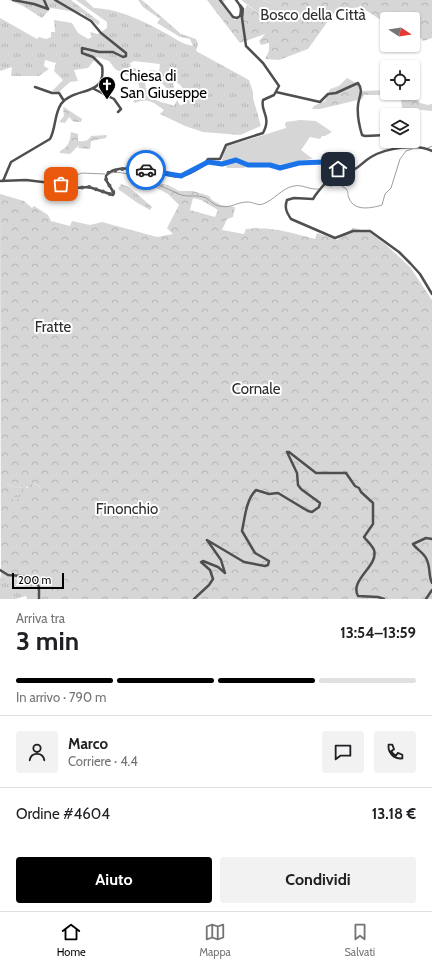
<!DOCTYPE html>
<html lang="it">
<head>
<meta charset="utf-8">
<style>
	:root { --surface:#fff; --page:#f2f2f2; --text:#202124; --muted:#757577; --line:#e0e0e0; --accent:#000 }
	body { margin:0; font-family:Cabin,sans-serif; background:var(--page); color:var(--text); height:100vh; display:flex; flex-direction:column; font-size:15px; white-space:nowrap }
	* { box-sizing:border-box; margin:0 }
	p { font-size:13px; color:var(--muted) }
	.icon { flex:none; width:22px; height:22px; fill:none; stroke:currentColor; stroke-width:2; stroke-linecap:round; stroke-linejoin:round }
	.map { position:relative; height:599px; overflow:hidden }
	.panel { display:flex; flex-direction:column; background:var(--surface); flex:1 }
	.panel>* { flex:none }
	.needle { width:26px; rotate:102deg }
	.buttons { position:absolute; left:380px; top:12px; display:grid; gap:8px }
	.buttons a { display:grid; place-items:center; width:40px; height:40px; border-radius:4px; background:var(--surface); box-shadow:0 1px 3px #0004; font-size:20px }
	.scale { position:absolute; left:12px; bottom:10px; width:52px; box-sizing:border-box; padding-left:4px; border:2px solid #000; border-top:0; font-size:11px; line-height:14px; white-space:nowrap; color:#000; -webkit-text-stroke:3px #fff; paint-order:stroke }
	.pin { position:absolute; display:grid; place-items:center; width:34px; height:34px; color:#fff; margin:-17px; border-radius:8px; box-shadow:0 2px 6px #0006 }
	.courier { position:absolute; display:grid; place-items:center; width:40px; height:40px; margin:-20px; border:3px solid #1a73e8; border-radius:50%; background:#fff; color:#222; box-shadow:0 1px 5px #0007 }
	.head em { font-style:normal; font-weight:700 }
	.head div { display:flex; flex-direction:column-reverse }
	.head { display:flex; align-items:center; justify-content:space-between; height:68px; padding:0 16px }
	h1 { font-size:26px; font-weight:700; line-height:30px }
	.bar { display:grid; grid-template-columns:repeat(4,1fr); gap:6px 4px; align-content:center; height:48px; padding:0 16px }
	.bar i { height:5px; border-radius:3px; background:var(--line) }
	.bar .current { background:var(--accent) }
	.bar p { grid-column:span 4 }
	.line { display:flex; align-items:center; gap:10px; padding:0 16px; border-top:1px solid var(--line) }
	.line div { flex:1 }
	.round { display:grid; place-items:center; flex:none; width:42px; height:42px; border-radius:4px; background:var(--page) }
	.primary-button { display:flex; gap:8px; margin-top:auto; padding:8px 16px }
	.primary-button a { flex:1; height:46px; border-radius:4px; background:var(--accent); color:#fff; font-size:16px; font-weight:700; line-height:46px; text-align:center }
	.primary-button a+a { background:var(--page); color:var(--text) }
	.dock { display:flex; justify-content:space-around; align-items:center; height:56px; border-top:1px solid var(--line); background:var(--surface); font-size:11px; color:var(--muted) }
	.dock a { display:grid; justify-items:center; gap:2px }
	.dock .current { color:var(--accent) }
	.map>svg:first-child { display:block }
</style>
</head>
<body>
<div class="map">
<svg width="432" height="599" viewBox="0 0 432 599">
	<defs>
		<pattern id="grass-tufts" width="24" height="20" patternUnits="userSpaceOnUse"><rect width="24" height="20" fill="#d6d6d6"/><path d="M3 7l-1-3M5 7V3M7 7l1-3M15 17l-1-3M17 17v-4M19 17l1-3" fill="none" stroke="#b6b6b6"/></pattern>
		<pattern id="forest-crowns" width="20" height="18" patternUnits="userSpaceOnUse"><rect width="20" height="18" fill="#d6d6d6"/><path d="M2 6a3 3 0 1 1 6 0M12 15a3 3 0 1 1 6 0" fill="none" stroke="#b6b6b6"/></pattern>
	</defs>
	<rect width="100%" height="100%" fill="#fff"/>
	<path fill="url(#grass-tufts)" fill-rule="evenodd" d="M9,0H71L100,22L98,25L82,13L51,8L42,18L23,6Z
		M76,0H85L94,8C120,9 145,22 167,34C176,39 182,44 193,46L190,39L180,37L157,23L160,19L143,7L138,0H142L181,34L196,39L198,44L196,51L249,80L253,92V98L261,126L240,135L203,132L185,126L160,114L164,110C154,103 148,97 135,103L133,101L136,97L132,96L141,95L138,81L115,69L109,61L97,57L88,68L74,70L78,81L70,82L59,92L52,91L63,80L54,71L56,63L45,60L44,66L49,69L39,76H11L12,67L0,71V18L37,39L39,37L46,39L51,37V32H55L54,20L72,23L78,33L88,39L92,37L90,32L98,34L107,28V22ZM134,61L160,64L159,71L148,70L155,72L151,79L154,80L156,77L171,93L175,91L173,84L175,82C182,84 184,90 184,96L181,97L184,104L180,105L177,100L174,106C167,103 156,102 150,96C140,85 153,74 131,67L130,63Z
		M121,184L129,187L152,207L150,210L136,202L118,189Z
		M7,482H15L27,488L29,486V483L37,485L40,487L38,496L23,499H10V496L21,494L22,488L9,485Z
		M5,575L16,579L19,583L30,582L36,588L39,596L35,599H27L26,596L16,599H0V576L1,579H4Z"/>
	<path fill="url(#forest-crowns)" fill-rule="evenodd" d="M207,0H225L221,4C226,9 229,16 235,20C244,18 244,11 247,5L264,17L292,22L297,14L263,0H432V38L423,41L421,38L418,40L416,37L413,36V19H387V24L361,7L336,10L308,49L279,60L265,59L269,51V43L261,45L259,41L265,34L240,43Z
		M347,78L358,84L362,91L387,90V93H398L410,97L413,96L408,93H413L420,103L428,105L432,104V111L402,108L401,100L383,95H364L362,99L320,109H312L314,106L325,101L330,89L339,86Z
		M64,107L82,119L81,122H74L69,117L65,123L59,122L64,116L63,108Z
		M71,132L78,134V141C84,142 88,141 91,136L107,135L106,138L91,141L90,149L78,148L79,145L70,154L60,153V151C69,147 70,140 71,132Z
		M150,181L168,185L179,191H193L209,196L212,200L221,205L235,207L233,217L227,219L222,230L244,234L246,229C270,226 292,233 315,239L317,233L337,240L353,228L369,232L385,244L410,267L432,300V599H35L39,595L36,588L30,582L19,583L16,579L5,576L4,580L1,579L0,194L24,201L32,208L34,206L48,215L51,221L70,226L72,221L90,225L102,222L157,237L173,234L167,228L179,205L168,194L149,184ZM193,198L201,200L218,210L215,217L190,210ZM15,482L24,488L30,486L29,483L37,485L40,487L37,489L38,495L30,494L23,499H11V496L21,494L25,491L22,488L9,485L7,483Z"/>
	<path fill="#d6d6d6" d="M241,0H263L298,14L290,27L264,21V17Z
		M300,120L316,121L332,132L325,136H322L320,139L310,137L301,150L313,159L296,161L283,166L260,163L243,168H227L222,160L225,147L286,128L285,124L286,122Z"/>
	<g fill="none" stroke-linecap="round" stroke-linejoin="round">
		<path stroke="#9d9d9d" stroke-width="1" d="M428,148L432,146
			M111,173C124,168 165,188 179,194C187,198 198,194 206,198C211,201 213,205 219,206C232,209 235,202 248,202C253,202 258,206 263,204C274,200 282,188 294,186C301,184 310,190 318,189
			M74,176L82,173L105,174
			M326,185L331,186L339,184L346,189C349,192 347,195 349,198C354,212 372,208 382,205L385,194L391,188L400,159L406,151L412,149"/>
		<path stroke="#4f4f4f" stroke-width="2.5" d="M13,0L34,4L48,9L44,0
			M220,0L233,17L237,18L240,16C242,9 241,6 236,0
			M35,87L52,93H59L64,101
			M94,89L114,99L121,109L118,112
			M276,92L320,102L328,94L336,93L358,83C364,91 359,96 358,105C357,115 359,125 362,135L365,136L387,135
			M404,141L408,146
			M204,165L208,159H220L226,145L263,133C272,116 260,112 263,100L274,95L279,86L263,63L246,46L242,18L243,9L240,5
			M339,167C331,179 320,187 313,199L294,198L287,200C284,208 287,213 291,219L335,238L353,231H370L399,252L410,263L420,274L432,294
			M0,181L26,180L68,185L75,188L89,187L113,195L114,193L106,180V176C115,160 158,174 173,176C186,178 197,169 207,163C211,161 215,164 219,164C226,164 230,161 237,160L247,165H270L280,167L299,163L324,162L353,170C360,167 364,161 371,157C386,148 417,143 432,151
			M3,181L11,162L50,139C56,128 54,115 61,104C74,86 107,98 102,66L93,57L82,53V48L99,52H113L123,57L126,56V53L101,33L91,21L55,0
			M432,539L426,538L413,544C416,549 423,552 426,558C431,567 428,575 432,583
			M0,570L8,575L21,576L35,580L39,587V599
			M194,599L209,585L213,579L210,570L201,562L203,561L218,567L225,573L221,560L207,540L244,562L265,566L268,565L269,561L255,553L242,531C245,517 246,500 256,490L269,494L278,493L308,511L312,512L319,507L320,503L301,489L298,485L297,473L287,452H289L316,473H346L355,486L359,488L361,492L373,503V524L364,537C367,541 372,545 374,550C379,566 349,580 358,596L378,597L384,599
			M426,599L432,590"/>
	</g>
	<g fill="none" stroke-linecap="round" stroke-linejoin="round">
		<path stroke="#595959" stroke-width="4" stroke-dasharray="0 7.2" d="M61,184L75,188L89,187L113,195L114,193L106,180L108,173L120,169L146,170"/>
		<path stroke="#1a73e8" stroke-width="5" d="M146,170L181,176L208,162L222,164L236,160L248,165H270L280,168L299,163L324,162L339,167L338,169"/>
	</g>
	<defs>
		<symbol id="church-pin" viewBox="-11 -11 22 30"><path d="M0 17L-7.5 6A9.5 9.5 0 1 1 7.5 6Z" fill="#000" stroke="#fff"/><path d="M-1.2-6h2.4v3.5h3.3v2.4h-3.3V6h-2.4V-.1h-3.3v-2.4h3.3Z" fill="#fff"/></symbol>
	</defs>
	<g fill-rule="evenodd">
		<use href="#church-pin" x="97" y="75" width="20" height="27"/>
	</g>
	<g text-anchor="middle" stroke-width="4" stroke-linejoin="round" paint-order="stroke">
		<g font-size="15" fill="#2d2d2d" stroke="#fff">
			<text x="313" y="20">Bosco della Città</text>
			<text x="53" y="332">Fratte</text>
			<text x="256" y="394">Cornale</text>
			<text x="127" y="514">Finonchio</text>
		</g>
		<g font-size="15" fill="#000" stroke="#fff" text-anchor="start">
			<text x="120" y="81">Chiesa di<tspan x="120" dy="17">San Giuseppe</tspan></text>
		</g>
	</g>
</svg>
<div class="buttons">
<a><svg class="needle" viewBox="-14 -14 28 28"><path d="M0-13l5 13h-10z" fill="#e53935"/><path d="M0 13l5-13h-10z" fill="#757577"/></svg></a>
<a><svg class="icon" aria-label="locate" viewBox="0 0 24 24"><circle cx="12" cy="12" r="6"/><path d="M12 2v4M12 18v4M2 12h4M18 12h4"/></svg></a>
<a><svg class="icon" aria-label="layers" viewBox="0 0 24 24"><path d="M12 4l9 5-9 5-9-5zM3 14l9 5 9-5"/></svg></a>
</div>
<div class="scale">200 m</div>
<div class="pin" style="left:61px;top:184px;background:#ea580c"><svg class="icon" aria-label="bag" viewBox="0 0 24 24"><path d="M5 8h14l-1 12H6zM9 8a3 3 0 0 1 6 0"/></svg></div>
<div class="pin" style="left:338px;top:169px;background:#1f2937"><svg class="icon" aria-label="home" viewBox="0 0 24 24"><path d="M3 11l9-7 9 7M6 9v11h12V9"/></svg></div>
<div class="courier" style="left:146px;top:170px"><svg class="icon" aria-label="car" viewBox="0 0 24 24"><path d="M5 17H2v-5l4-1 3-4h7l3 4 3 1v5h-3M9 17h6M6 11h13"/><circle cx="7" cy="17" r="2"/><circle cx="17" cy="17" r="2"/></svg></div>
</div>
<section class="panel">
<div class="head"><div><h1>3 min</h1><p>Arriva tra</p></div><em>13:54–13:59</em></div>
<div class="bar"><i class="current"></i><i class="current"></i><i class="current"></i><i></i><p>In arrivo · 790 m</p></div>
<div class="line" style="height:72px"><a class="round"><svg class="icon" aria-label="person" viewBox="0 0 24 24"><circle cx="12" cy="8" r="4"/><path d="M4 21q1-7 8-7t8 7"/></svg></a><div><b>Marco</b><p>Corriere · 4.4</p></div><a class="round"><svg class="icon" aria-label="chat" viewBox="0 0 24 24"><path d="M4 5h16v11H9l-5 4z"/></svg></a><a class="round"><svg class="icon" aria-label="phone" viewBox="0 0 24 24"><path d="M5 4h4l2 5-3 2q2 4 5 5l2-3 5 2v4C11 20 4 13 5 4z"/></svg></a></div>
<div class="line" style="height:52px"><div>Ordine #4604</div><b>13.18 €</b></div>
<div class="primary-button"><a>Aiuto</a><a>Condividi</a></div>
</section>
<nav class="dock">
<a class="current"><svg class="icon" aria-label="home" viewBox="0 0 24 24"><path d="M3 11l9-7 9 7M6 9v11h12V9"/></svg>Home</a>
<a><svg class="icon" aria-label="map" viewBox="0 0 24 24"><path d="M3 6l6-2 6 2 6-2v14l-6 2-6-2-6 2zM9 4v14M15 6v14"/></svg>Mappa</a>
<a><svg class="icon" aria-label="saved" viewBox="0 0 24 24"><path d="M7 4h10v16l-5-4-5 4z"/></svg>Salvati</a>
</nav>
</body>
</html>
